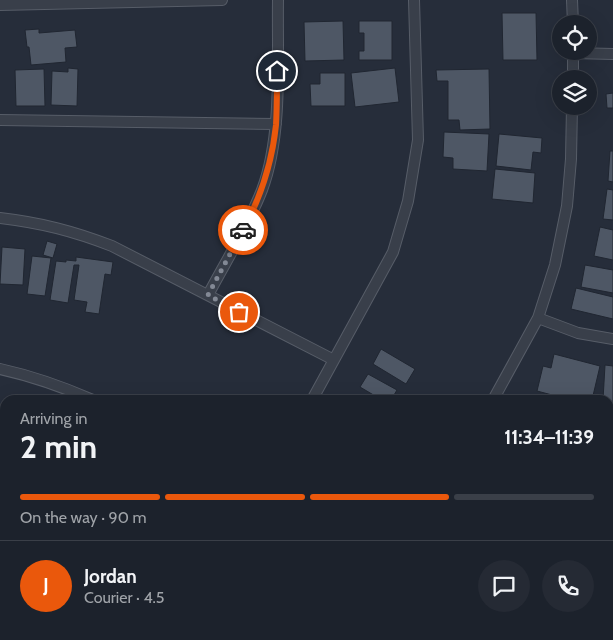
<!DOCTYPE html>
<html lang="en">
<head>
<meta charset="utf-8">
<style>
	:root { --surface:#1c222c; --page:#252a34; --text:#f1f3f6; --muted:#a0a4a9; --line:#3a3f48; --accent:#ea580c }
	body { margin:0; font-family:Cabin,sans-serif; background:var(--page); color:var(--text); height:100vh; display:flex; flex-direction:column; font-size:19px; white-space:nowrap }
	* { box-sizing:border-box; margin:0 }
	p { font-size:16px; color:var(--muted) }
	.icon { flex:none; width:28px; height:28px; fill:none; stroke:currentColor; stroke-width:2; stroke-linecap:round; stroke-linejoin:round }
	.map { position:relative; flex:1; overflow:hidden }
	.side { position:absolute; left:0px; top:395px; width:614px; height:245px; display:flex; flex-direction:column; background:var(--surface); border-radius:15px 15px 0 0; box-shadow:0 5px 20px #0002,0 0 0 1px var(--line) }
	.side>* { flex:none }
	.fabs { position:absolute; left:552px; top:15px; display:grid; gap:10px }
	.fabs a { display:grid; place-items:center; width:45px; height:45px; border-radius:50%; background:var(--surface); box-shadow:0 5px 20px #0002,0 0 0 1px var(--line); font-size:25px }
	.pin { position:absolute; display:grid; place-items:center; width:42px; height:42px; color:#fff; margin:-21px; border:2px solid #fff; border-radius:50%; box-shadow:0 1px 5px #0007 }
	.courier { position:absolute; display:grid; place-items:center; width:50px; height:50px; margin:-25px; border:4px solid #ea580c; border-radius:50%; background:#fff; color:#222; box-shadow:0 1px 6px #0007 }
	.head em { font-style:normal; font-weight:700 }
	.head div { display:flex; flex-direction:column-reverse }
	.head { display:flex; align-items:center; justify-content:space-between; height:85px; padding:0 20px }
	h1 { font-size:32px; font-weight:700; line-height:38px }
	.bar { display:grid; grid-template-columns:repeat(4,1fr); gap:8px 5px; align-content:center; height:60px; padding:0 20px }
	.bar i { height:6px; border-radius:4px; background:var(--line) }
	.bar .current { background:var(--accent) }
	.bar p { grid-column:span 4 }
	.line { display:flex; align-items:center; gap:12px; padding:0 20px; border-top:1px solid var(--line) }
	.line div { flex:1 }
	.round { display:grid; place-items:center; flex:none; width:52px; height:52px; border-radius:26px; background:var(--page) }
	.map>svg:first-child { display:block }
</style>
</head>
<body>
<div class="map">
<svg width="613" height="640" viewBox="0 0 613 640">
	<rect width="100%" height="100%" fill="#262d3a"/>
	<path fill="#4e5765" stroke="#202631" d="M502,13H536L537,60H503Z
		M343,21L344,60L305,61L304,22Z
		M359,21H392V60H359V51H364V33H359Z
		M39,29V33L75,30L77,47L65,48L66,62L31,65L29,47H27L25,30Z
		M68,68L78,69L77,106L51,105L52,71L68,72Z
		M395,68L399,102L355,107L351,73Z
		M44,69L45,106H16L15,70Z
		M489,69L490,129L460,130L459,120H448V81H437L436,70Z
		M320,73H345V106H311L310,84H320Z
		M613,93V108H607L606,94Z
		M444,132L489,134L487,171L453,169V158L443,157Z
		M499,134L542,138L541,153L533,152L531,170L496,166Z
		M610,151H613V182L608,181Z
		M495,169L535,173L533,203L492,199Z
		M607,189L613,190V220L603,219Z
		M600,227L613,230V260L594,256Z
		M47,241L57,244L53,258L43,255Z
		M2,247L25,249L23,285L0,284Z
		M32,256L51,258L45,296L27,294Z
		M76,257L113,262L111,275L105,274L99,314L85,312L87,302L74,300L79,265H74L68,303L50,300L56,261L66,262V260L76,261Z
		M585,265L613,270V293L581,287Z
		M576,288L613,297V319L571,309Z
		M381,349L415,369L406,384L373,364Z
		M554,354L600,366L592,400H571L537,391L543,366L551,368Z
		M605,365L613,366V406H609V400H603Z
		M368,374L397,390L391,400H382L360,387Z
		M609,417H613V437H609Z
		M49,635H110L107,640H47Z
		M418,635H438L435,640H415Z
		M442,635L467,638L468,635H493L492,640H441Z"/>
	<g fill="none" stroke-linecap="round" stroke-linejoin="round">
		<defs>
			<path id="street" d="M572,0L573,24
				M0,5L222,0
				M573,53L613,54
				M573,79V51
				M0,120L276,124
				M0,218C42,223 73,231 112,246L334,360
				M208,295C226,261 248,226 262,190C283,134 277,60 278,0
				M538,318L578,333L613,339
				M0,369C32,376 63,387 93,400
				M312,400L393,252L408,201L418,140L414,0
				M493,400L538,318L555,265L567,206L571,159L572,106
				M609,475H613
				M609,632H613
				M203,635L212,640
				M19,640L20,635
				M174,640L176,635
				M238,640L240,635
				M399,640L402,635"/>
		</defs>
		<use href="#street" stroke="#575d68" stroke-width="12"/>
		<use href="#street" stroke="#393f4a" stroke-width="10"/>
	</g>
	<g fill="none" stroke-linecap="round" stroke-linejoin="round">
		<path stroke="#838995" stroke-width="5" stroke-dasharray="0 9" d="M239,312L208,295L243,230"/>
		<path stroke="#ea580c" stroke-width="6" d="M243,230C261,197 272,163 276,125C277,107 277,88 277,71"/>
	</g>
</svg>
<div class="fabs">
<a><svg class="icon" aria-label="locate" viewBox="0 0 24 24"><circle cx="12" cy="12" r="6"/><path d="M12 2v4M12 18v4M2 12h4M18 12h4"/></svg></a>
<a><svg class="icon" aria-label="layers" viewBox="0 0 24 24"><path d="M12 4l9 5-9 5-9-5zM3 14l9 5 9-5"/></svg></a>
</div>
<div class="pin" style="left:239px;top:312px;background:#ea580c"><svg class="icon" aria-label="bag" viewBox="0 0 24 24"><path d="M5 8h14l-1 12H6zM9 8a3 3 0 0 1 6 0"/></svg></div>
<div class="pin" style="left:277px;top:71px;background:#1f2937"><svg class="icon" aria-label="home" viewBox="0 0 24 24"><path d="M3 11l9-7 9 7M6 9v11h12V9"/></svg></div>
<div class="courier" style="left:243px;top:230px"><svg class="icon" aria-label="car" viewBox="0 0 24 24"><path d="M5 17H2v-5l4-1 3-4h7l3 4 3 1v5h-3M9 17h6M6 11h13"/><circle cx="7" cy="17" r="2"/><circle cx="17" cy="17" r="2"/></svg></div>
<section class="side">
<div class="head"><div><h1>2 min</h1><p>Arriving in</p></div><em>11:34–11:39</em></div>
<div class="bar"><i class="current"></i><i class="current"></i><i class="current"></i><i></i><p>On the way · 90 m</p></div>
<div class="line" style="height:90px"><b class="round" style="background:var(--accent);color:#fff">J</b><div><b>Jordan</b><p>Courier · 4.5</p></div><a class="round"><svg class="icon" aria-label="chat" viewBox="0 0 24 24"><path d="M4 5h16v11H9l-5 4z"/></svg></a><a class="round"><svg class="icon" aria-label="phone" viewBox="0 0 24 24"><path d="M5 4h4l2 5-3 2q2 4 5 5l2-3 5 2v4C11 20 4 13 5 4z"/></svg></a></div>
</section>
</div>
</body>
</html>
